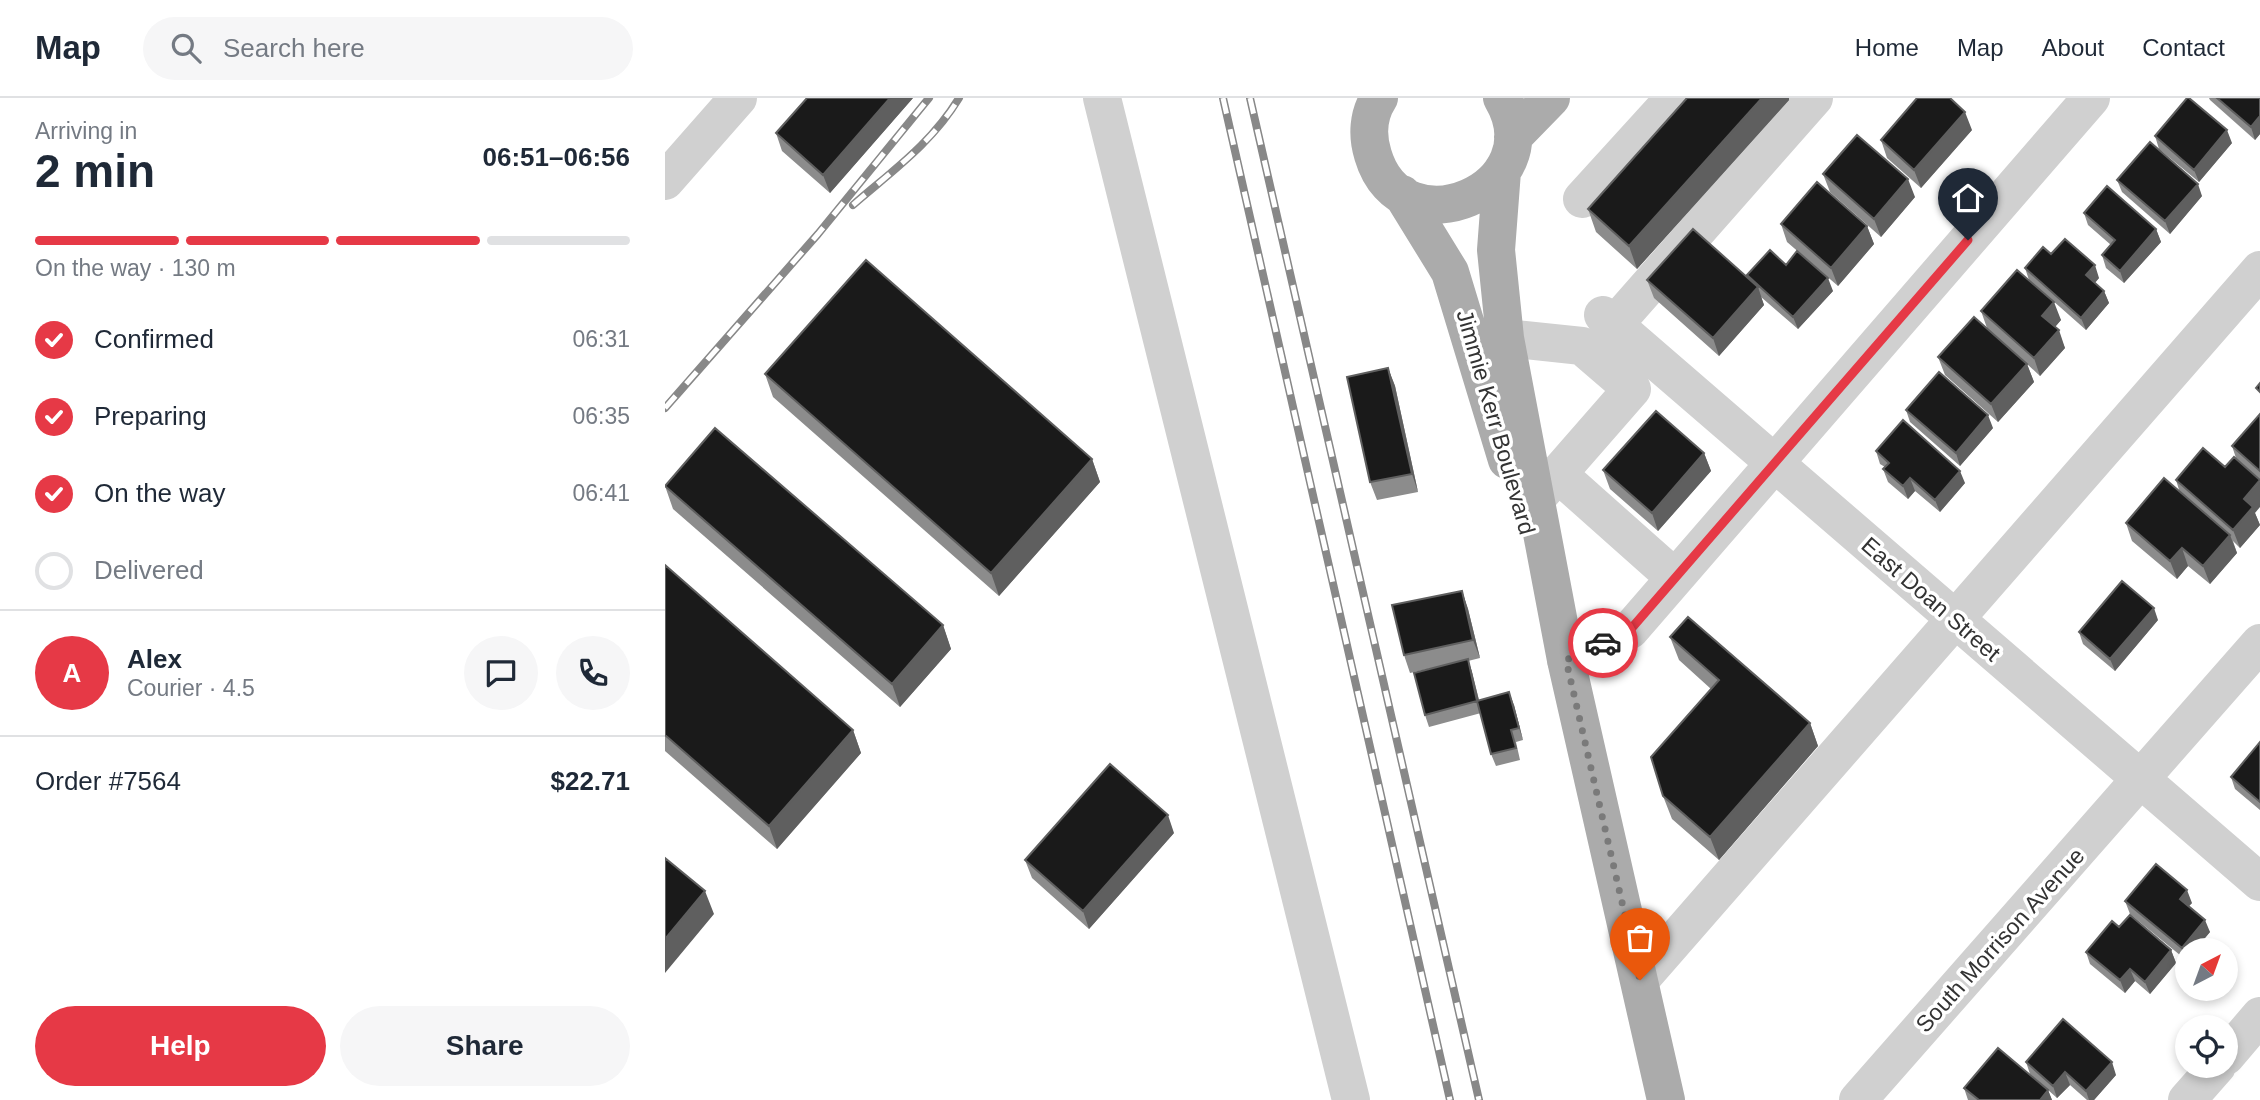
<!DOCTYPE html>
<html lang="en">
<head>
<meta charset="utf-8">
<style>
	:root { --surface:#fff; --page:#f6f6f7; --text:#1f2937; --muted:#747a83; --line:#e0e1e3; --accent:#e63946 }
	body { margin:0; font-family:Helvetica,sans-serif; background:var(--page); color:var(--text); height:100vh; display:flex; flex-direction:column; font-size:26px; white-space:nowrap }
	* { box-sizing:border-box; margin:0 }
	p { font-size:23px; color:var(--muted) }
	.icon { flex:none; width:38px; height:38px; fill:none; stroke:currentColor; stroke-width:2; stroke-linecap:round; stroke-linejoin:round }
	.map { position:relative; flex:1; overflow:hidden }
	.details { display:flex; flex-direction:column; background:var(--surface); width:665px }
	.details>* { flex:none }
	.needle { width:46px; rotate:41deg }
	.controls { position:absolute; left:1510px; top:840px; display:grid; gap:14px }
	.controls a { display:grid; place-items:center; width:63px; height:63px; border-radius:50%; background:var(--surface); box-shadow:0 4px 10px #0003; font-size:35px }
	.pin { position:absolute; display:grid; place-items:center; width:60px; height:60px; color:#fff; margin:-72px -30px; border-radius:50% 50% 50% 0; rotate:-45deg; box-shadow:0 0 7px #0007 }
	.pin .icon { rotate:45deg }
	.courier { position:absolute; display:grid; place-items:center; width:70px; height:70px; margin:-35px; border:5px solid #e63946; border-radius:50%; background:#fff; color:#222; box-shadow:0 2px 9px #0007 }
	.head em { font-style:normal; font-weight:700 }
	.head div { display:flex; flex-direction:column-reverse }
	.head { display:flex; align-items:center; justify-content:space-between; height:119px; padding:0 35px }
	h1 { font-size:46px; font-weight:700; line-height:52px }
	.bar { display:grid; grid-template-columns:repeat(4,1fr); gap:10px 7px; align-content:center; height:84px; padding:0 35px }
	.bar i { height:9px; border-radius:5px; background:var(--line) }
	.bar .on { background:var(--accent) }
	.bar p { grid-column:span 4 }
	.line { display:flex; align-items:center; gap:18px; padding:0 35px; border-top:2px solid var(--line) }
	.line div { flex:1 }
	.round { display:grid; place-items:center; flex:none; width:74px; height:74px; border-radius:37px; background:var(--page) }
	ol { padding:0 35px; list-style:none }
	li { display:flex; align-items:center; gap:21px; height:77px }
	li p { margin-inline-start:auto }
	li .icon { padding:7px; border-radius:50%; background:var(--accent); color:#fff; stroke-width:4 }
	li:last-child { color:var(--muted) }
	li i { width:38px; height:38px; border:4px solid var(--line); border-radius:50% }
	.cta { display:flex; gap:14px; margin-top:auto; padding:14px 35px }
	.cta a { flex:1; height:80px; border-radius:42px; background:var(--accent); color:#fff; font-size:28px; font-weight:700; line-height:80px; text-align:center }
	.cta a+a { background:var(--page); color:var(--text) }
	header { display:flex; align-items:center; gap:42px; box-sizing:border-box; height:98px; padding:0 35px; background:var(--surface); border-bottom:2px solid var(--line) }
	header strong { font-size:33px }
	nav { display:flex; gap:38px; margin-inline-start:auto; font-size:24px }
	.search { width:490px; height:63px; background:var(--page); display:flex; align-items:center; gap:18px; box-sizing:border-box; padding:0 24px; border-radius:38px; color:var(--muted); font-size:26px }
	main { display:flex; flex:1; min-height:0 }
	.map>svg:first-child { display:block }
</style>
</head>
<body>
<header>
<strong>Map</strong>
<div class="search"><svg class="icon" aria-label="search" viewBox="0 0 24 24"><circle cx="10" cy="10" r="6"/><path d="M15 15l6 6"/></svg>Search here</div>
<nav><a>Home</a><a>Map</a><a>About</a><a>Contact</a></nav>
</header>
<main>
<section class="details">
<div class="head"><div><h1>2 min</h1><p>Arriving in</p></div><em>06:51–06:56</em></div>
<div class="bar"><i class="on"></i><i class="on"></i><i class="on"></i><i></i><p>On the way · 130 m</p></div>
<ol>
<li><svg class="icon" aria-label="check" viewBox="0 0 24 24"><path d="M5 12l5 5 9-10"/></svg>Confirmed<p>06:31</p></li>
<li><svg class="icon" aria-label="check" viewBox="0 0 24 24"><path d="M5 12l5 5 9-10"/></svg>Preparing<p>06:35</p></li>
<li><svg class="icon" aria-label="check" viewBox="0 0 24 24"><path d="M5 12l5 5 9-10"/></svg>On the way<p>06:41</p></li>
<li><i></i>Delivered</li>
</ol>
<div class="line" style="height:126px"><b class="round" style="background:var(--accent);color:#fff">A</b><div><b>Alex</b><p>Courier · 4.5</p></div><a class="round"><svg class="icon" aria-label="chat" viewBox="0 0 24 24"><path d="M4 5h16v11H9l-5 4z"/></svg></a><a class="round"><svg class="icon" aria-label="phone" viewBox="0 0 24 24"><path d="M5 4h4l2 5-3 2q2 4 5 5l2-3 5 2v4C11 20 4 13 5 4z"/></svg></a></div>
<div class="line" style="height:91px"><div>Order #7564</div><b>$22.71</b></div>
<div class="cta"><a>Help</a><a>Share</a></div>
</section>
<div class="map">
<svg width="1595" height="1002" viewBox="0 0 1595 1002">
	<rect width="100%" height="100%" fill="#fff"/>
	<g fill="none" stroke-linecap="round" stroke-linejoin="round">
		<path stroke="#d0d0d0" stroke-width="38" d="M437,0L686,1002
			M0,83L73,0
			M917,101L1009,0
			M938,217L1595,784
			M949,227L1149,0
			M840,240L917,248L967,291L871,401
			M893,376L1010,480
			M901,562L965,532L1426,0
			M975,882L1595,172
			M1561,958L1595,918
			M1193,1002L1595,545
			M1522,1002L1552,968"/>
		<path stroke="#ababab" stroke-width="38" d="M714,0C703,17 702,38 708,57C737,156 891,91 837,0
			M848,39L886,0
			M837,73L831,152L840,240L901,562L1001,1002
			M737,96L785,174L842,362"/>
		<defs>
			<path id="rail" d="M558,0L785,1002
				M585,0L814,1002
				M188,107C227,73 267,45 294,0
				M0,310L153,136L264,0"/>
		</defs>
		<use href="#rail" stroke="#888" stroke-width="8"/>
		<use href="#rail" stroke="#fff" stroke-width="5" stroke-dasharray="16" stroke-linecap="butt"/>
	</g>
	<path fill="#8c8c8c" d="M248,0L165,95L117,53L111,35Z
		M1022,0H1124V2L972,171L931,134L923,111Z
		M1544,0H1595V36L1590,42L1545,2Z
		M1307,32L1256,90L1222,60L1216,42Z
		M1490,38L1567,45L1534,84L1494,51Z
		M1158,76L1250,99L1216,139L1165,94Z
		M1452,82L1537,98L1505,136L1457,94Z
		M1419,115L1491,131L1496,144L1459,185L1441,170L1437,157L1446,147L1423,127Z
		M1116,126L1202,128L1209,146L1173,188L1122,144Z
		M1386,156L1434,180L1430,185L1439,193L1444,205L1421,232L1378,194L1396,222L1390,229L1400,250L1375,278L1362,266L1369,284L1333,324L1280,277L1273,259L1322,230L1316,213L1364,182L1360,170Z
		M1121,167L1168,193L1133,231L1096,199L1099,207L1054,258L989,200L982,182L1083,180L1082,177Z
		M723,270L730,288L753,394L712,402L705,384Z
		M100,276L427,361L435,384L334,498L108,299Z
		M1241,312L1328,330L1295,368L1245,324Z
		M1595,316V382L1571,360L1567,348Z
		M1211,353L1300,385L1275,414L1250,393L1243,401L1223,384L1218,371L1220,369L1215,366Z
		M1039,355L1046,373L993,433L945,391L938,372Z
		M1511,382L1590,415L1595,427L1575,450L1568,443L1572,455L1545,486L1523,468L1512,481L1467,443L1461,425L1515,395Z
		M0,388L278,527L286,551L235,609L8,411Z
		M0,467L188,632L196,655L112,751L0,653Z
		M797,493L803,511L815,560L803,563L807,574L814,602L849,607L858,642L851,644L855,662L831,668L826,656L816,615L764,629L760,617L767,570L745,575L739,557Z
		M1493,522L1450,573L1418,546L1414,534Z
		M1005,539L1145,625L1153,648L1054,762L1007,721L998,698L1046,591L1014,562Z
		M1595,644V712L1570,691L1566,679Z
		M509,735L424,831L367,780L360,762Z
		M1460,803L1527,805L1524,808L1545,834L1521,862L1465,816Z
		M1454,829L1506,852L1511,865L1485,896L1470,883L1460,895L1425,866L1421,854Z
		M1361,964L1451,977L1429,1002H1422L1405,987L1392,1000L1365,976Z
		M1299,990L1383,992L1387,1002H1303Z"/>
	<path fill="#5f5f5f" d="M225,0H248L165,95L158,77Z
		M1097,0H1124V2L972,171L964,148Z
		M1300,14L1307,32L1256,90L1249,72Z
		M1595,18V36L1590,42L1586,29Z
		M1562,32L1567,45L1534,84L1529,72Z
		M1243,81L1250,99L1216,139L1209,121Z
		M1533,86L1537,98L1505,136L1500,123Z
		M1202,128L1209,146L1173,188L1166,170Z
		M1491,131L1496,144L1459,185L1455,173Z
		M1430,167L1434,180L1426,189L1421,177Z
		M1163,180L1168,193L1133,231L1128,219Z
		M1093,189L1099,207L1054,258L1048,240Z
		M1439,193L1444,205L1421,232L1416,220Z
		M1389,204L1396,222L1384,236L1377,218Z
		M1394,232L1400,250L1375,278L1369,260Z
		M1362,266L1369,284L1333,324L1326,306Z
		M723,270L730,288L753,394L747,376Z
		M1323,317L1328,330L1295,368L1291,355Z
		M1039,355L1046,373L993,433L987,415Z
		M427,361L435,384L334,498L326,475Z
		M1295,373L1300,385L1275,414L1270,402Z
		M1245,380L1250,393L1243,401L1238,388Z
		M1595,383V409L1590,415L1595,427L1575,450L1568,432L1579,401Z
		M1565,437L1572,455L1545,486L1538,468Z
		M1517,450L1523,468L1512,481L1505,463Z
		M797,493L803,511L815,560L808,542Z
		M1489,510L1493,522L1450,573L1445,561Z
		M278,527L286,551L235,609L227,586Z
		M803,561L807,574L817,615L812,603Z
		M844,594L849,607L858,642L854,630Z
		M1145,625L1153,648L1054,762L1045,739Z
		M188,632L196,655L112,751L104,728Z
		M503,717L509,735L424,831L418,813Z
		M1522,792L1527,805L1519,813L1515,801Z
		M40,793L49,816L0,875V841Z
		M1540,822L1545,834L1530,852H1522V861L1521,862L1517,850Z
		M1506,852L1511,865L1485,896L1480,884Z
		M1465,871L1470,883L1460,895L1455,882Z
		M1447,964L1451,977L1429,1002H1424L1421,993Z
		M1400,974L1405,987L1392,1000L1388,988Z
		M1383,992L1387,1002H1375Z"/>
	<path fill="#1a1a1a" stroke="#5f5f5f" stroke-width="2" d="M142,0H225L158,77L111,35Z
		M1022,0H1097L964,148L923,111Z
		M1252,0H1285L1300,14L1249,72L1216,42Z
		M1522,0H1524L1562,32L1529,72L1490,38Z
		M1552,0H1595V18L1586,29Z
		M1192,37L1243,81L1209,121L1158,76Z
		M1485,44L1533,86L1500,123L1452,82Z
		M1152,84L1202,128L1166,170L1116,126Z
		M1442,88L1491,131L1455,173L1437,157L1450,142L1419,115Z
		M1028,131L1093,189L1048,240L982,182Z
		M1400,141L1430,167L1421,177L1439,193L1416,220L1360,170L1378,149L1386,156Z
		M1105,152L1121,167L1132,153L1163,180L1128,219L1082,177Z
		M201,162L427,361L326,475L100,276Z
		M1352,172L1389,204L1377,218L1394,232L1369,260L1316,213Z
		M1309,219L1362,266L1326,306L1273,259Z
		M723,270L747,376L705,384L682,279Z
		M1274,274L1323,317L1291,355L1241,312Z
		M1595,285V294L1591,290Z
		M991,313L1039,355L987,415L938,372Z
		M1595,316V373L1567,348Z
		M1238,322L1295,373L1270,402L1245,380L1238,388L1218,371L1224,365L1211,353Z
		M50,330L278,527L227,586L0,388Z
		M1538,350L1560,369L1569,359L1595,382L1579,401L1588,409L1568,432L1511,382Z
		M1499,380L1565,437L1538,468L1517,450L1505,463L1461,425Z
		M0,467L188,632L104,728L0,637Z
		M1457,483L1489,510L1445,561L1414,534Z
		M797,493L808,542L739,557L727,507Z
		M1023,519L1145,625L1045,739L998,698L986,659L1054,582L1005,539Z
		M803,561L812,603L760,617L749,575Z
		M844,594L854,630L846,632L851,650L826,656L812,603Z
		M1595,644V704L1566,679Z
		M445,666L503,717L418,813L360,762Z
		M0,760L40,793L0,841Z
		M1491,766L1522,792L1515,801L1540,822L1517,850L1460,803Z
		M1465,817L1506,852L1480,884L1465,871L1455,882L1421,854L1447,823L1454,829Z
		M1398,921L1447,964L1421,993L1400,974L1388,988L1361,964Z
		M1333,950L1383,992L1375,1002H1314L1299,990Z"/>
	<g fill="none" stroke-linecap="round" stroke-linejoin="round">
		<path stroke="#7a7a7a" stroke-width="7" stroke-dasharray="0 12.6" d="M938,545L901,562L975,882"/>
		<path stroke="#e63946" stroke-width="9" d="M938,545L965,532L1303,142"/>
	</g>
	<g text-anchor="middle" stroke-width="7" stroke-linejoin="round" paint-order="stroke">
		<g font-size="23" fill="#333" stroke="#fff">
			<text transform="translate(831 324) rotate(74)" y="8">Jimmie Kerr Boulevard</text>
			<text transform="translate(1266 501) rotate(41)" y="8">East Doan Street</text>
			<text transform="translate(1335 842) rotate(-48)" y="8">South Morrison Avenue</text>
		</g>
	</g>
</svg>
<div class="controls">
<a><svg class="needle" viewBox="-14 -14 28 28"><path d="M0-13l5 13h-10z" fill="#e53935"/><path d="M0 13l5-13h-10z" fill="#747a83"/></svg></a>
<a><svg class="icon" aria-label="locate" viewBox="0 0 24 24"><circle cx="12" cy="12" r="6"/><path d="M12 2v4M12 18v4M2 12h4M18 12h4"/></svg></a>
</div>
<div class="pin" style="left:975px;top:882px;background:#ea580c"><svg class="icon" aria-label="bag" viewBox="0 0 24 24"><path d="M5 8h14l-1 12H6zM9 8a3 3 0 0 1 6 0"/></svg></div>
<div class="pin" style="left:1303px;top:142px;background:#1f2937"><svg class="icon" aria-label="home" viewBox="0 0 24 24"><path d="M3 11l9-7 9 7M6 9v11h12V9"/></svg></div>
<div class="courier" style="left:938px;top:545px"><svg class="icon" aria-label="car" viewBox="0 0 24 24"><path d="M5 17H2v-5l4-1 3-4h7l3 4 3 1v5h-3M9 17h6M6 11h13"/><circle cx="7" cy="17" r="2"/><circle cx="17" cy="17" r="2"/></svg></div>
</div>
</main>
</body>
</html>
